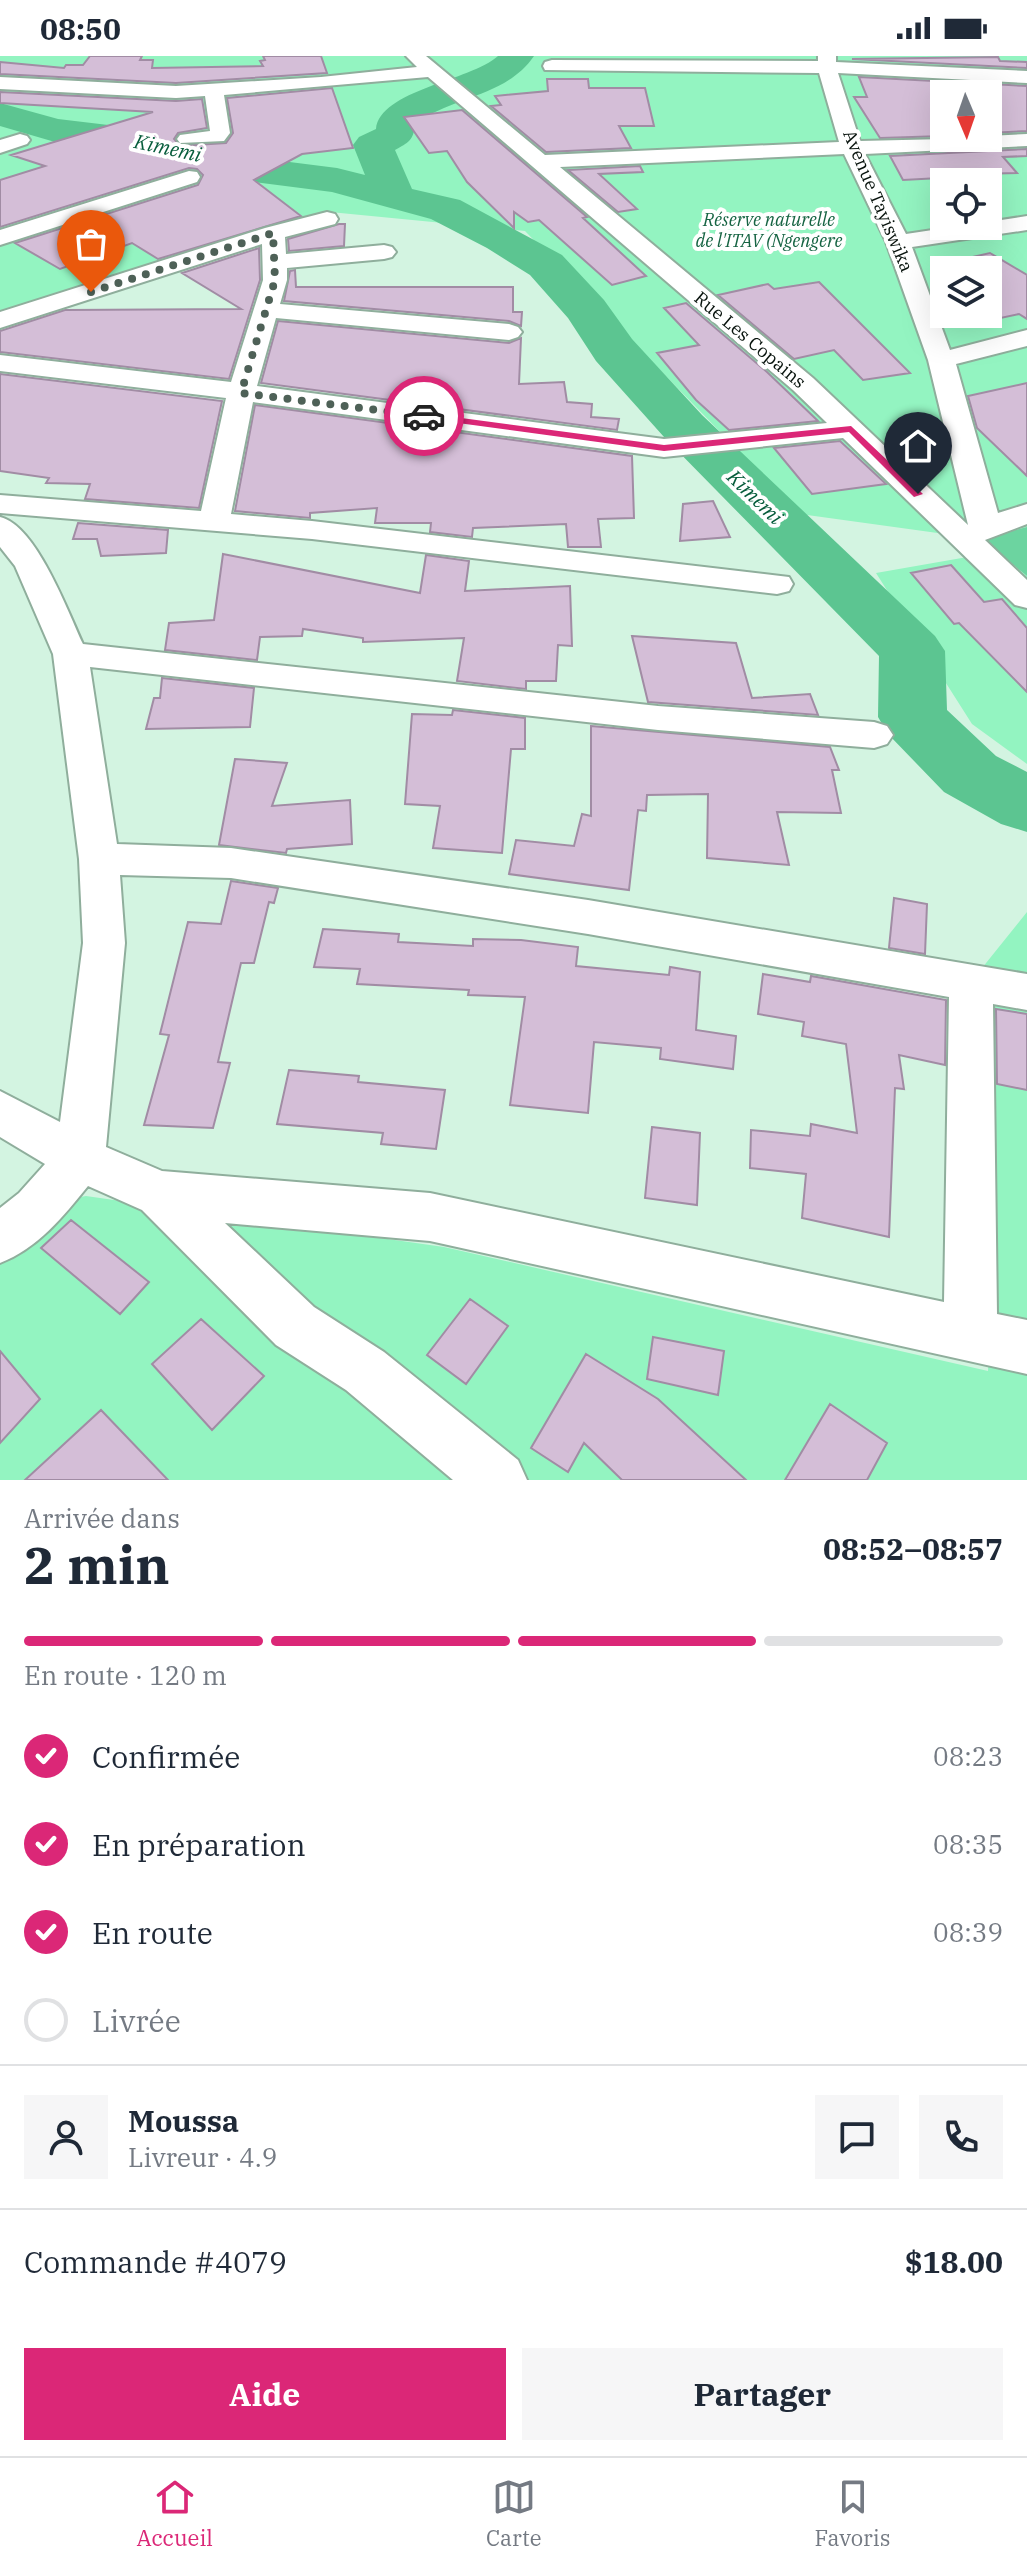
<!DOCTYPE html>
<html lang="fr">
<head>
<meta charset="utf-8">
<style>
	:root { --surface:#fff; --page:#f6f6f7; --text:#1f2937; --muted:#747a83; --line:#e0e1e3; --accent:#db2777 }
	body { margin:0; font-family:"IBM Plex Serif",serif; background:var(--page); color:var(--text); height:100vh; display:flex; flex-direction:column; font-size:30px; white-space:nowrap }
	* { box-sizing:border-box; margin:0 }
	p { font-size:26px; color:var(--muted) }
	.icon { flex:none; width:44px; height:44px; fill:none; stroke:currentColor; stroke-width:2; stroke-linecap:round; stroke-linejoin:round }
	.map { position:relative; height:1424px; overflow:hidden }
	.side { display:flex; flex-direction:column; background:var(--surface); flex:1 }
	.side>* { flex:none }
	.needle { width:52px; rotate:178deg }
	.fabs { position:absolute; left:930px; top:24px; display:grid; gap:16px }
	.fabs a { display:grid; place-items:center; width:72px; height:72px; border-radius:0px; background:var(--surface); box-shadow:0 8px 32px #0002; font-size:40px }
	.pin { position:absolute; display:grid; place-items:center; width:68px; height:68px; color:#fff; margin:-82px -34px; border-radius:50% 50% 50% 0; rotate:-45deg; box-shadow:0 0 8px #0007 }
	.pin .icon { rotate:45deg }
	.courier { position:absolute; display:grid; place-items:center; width:80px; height:80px; margin:-40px; border:6px solid #db2777; border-radius:50%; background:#fff; color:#222; box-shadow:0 2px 10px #0007 }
	.head em { font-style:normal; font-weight:700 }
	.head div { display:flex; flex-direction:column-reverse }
	.head { display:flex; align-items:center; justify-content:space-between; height:136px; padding:0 24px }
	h1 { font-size:52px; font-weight:700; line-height:60px }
	.bar { display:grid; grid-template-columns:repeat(4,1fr); gap:12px 8px; align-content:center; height:96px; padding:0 24px }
	.bar i { height:10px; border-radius:6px; background:var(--line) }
	.bar .on { background:var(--accent) }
	.bar p { grid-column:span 4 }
	.line { display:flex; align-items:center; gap:20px; padding:0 24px; border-top:2px solid var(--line) }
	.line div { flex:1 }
	.round { display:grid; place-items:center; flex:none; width:84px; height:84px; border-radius:0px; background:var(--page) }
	ol { padding:0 24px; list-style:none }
	li { display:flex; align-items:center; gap:24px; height:88px }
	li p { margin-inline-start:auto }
	li .icon { padding:8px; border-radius:50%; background:var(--accent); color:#fff; stroke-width:4 }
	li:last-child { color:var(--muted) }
	li i { width:44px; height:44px; border:4px solid var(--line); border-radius:50% }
	.button { display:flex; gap:16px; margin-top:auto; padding:16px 24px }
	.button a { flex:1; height:92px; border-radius:0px; background:var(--accent); color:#fff; font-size:32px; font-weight:700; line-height:92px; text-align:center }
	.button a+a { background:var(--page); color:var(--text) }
	.status { display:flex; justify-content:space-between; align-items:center; height:56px; padding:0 40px; background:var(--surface); direction:ltr }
	.status svg { height:22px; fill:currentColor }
	.tab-bar { display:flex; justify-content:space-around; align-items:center; height:112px; border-top:2px solid var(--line); background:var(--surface); font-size:22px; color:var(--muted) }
	.tab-bar a { display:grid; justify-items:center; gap:4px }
	.tab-bar .on { color:var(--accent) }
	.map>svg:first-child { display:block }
</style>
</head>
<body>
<div class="status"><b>08:50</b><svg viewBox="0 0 49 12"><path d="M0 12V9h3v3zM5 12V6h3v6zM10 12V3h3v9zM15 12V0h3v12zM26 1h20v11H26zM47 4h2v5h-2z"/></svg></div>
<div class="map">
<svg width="1027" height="1424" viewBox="0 0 1027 1424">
	<rect width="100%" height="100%" fill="#d3f4e1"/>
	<path fill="#93f4c1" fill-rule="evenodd" d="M0,0H1027V471L981,483L800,458L525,175L330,156L0,255ZM944,38H988V82H944ZM944,126H988V170H944ZM944,214H988V258H944Z
		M996,496L1027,520V708L972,668L876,517Z
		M1027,856V1424H0V1155L86,1140L444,1191L988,1315L991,1255L974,922Z"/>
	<path fill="#6cd4a0" d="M1027,471V520L981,483Z"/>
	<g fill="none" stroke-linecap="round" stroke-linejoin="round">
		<path fill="#5cc591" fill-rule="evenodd" d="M498,0H534C506,41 453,40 415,68C414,84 408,87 395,94L412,133L460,144L562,199L604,244L632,283L702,359L935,580L945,595L947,654L996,700L1027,716V776L1001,768L944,736L888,678L878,661L879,600L664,381L596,305L568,262L530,219L487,192L431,163L332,136L254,126L163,99L55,86L0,70V47L58,63L167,76L258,102L337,112L365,119L353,89L359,81L376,73C380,34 470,25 498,0Z"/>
	</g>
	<path fill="#d4bed7" stroke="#a18ca4" stroke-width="2" d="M90,0H142L140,4H153L152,12L263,10L260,5L265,4L263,0H321L327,17L176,27L0,18V6L64,12L66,9H83Z
		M998,1L1000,5L1027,6V12L852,3Z
		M859,21L1027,30V75L988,77V38H944V80L880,82L854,41H867Z
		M547,23H588L589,32H645L654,70H619L631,92L546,96L491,50L501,49L495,40L548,35Z
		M332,32L353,92L302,98L254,124L301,160L158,203L132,187L60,213L15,187L198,129L203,119L197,113L189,112L0,171V124L45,110L11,99L153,56L0,47V36L176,45L202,43L207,72L178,77L174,83L180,90L226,87L233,77L227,42Z
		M462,54L587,161L583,162L646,220L612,229L539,164L528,166L514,156V172L467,126L447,95L429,97L404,61Z
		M1027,93V100L1003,101L1017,117L976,118L977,120L903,124L890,100Z
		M640,110L643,116L599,118L637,153L618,156L568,114Z
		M339,168H345L344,190L289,195L288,183Z
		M259,192L260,224L229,323L0,296V275L65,254L241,253L182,217Z
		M990,197L1027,219V263L1019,258L977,267L965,258H988V214H951L942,208Z
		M295,214L296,231H513V256H522L521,270L509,265L284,245L290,215Z
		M819,226L910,317L863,324L834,294L794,303L718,239L768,228L774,233Z
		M686,247L767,316L818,365L729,374L696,344L657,297L699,289L664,252Z
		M278,265L509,287L521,282L519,328L564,326L567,346L592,348L591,361L619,363L617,374L261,327Z
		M0,318L222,345L199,452L85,443L90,428L46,427L49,422L0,415Z
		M1027,327V420L977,372L968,340Z
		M255,349L632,400L634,462L598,463L601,491H568L566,468L473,472L472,481L430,476L431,467H375L377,452L310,457V462L235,455Z
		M840,385L886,428L812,438L774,392Z
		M713,445L730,481L680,485L683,448Z
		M78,467L168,474L166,497L101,500L97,483H73Z
		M223,498L420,537L426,499L469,505L465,535L570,530L572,590L558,589L556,625H526V633L457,625L464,582L363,586V582L303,573L302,580L260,581L257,604L165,594L169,567L214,564Z
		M951,509L984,546L1002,543L1027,572V636L959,567L954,568L911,517Z
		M632,580L736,587L752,642L810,638L818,659L648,646Z
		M162,622L254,632L250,671L146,673L154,642H160Z
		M453,654L525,662V693H511L502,797L433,792L440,750L405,748L412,658L452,659Z
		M591,670L830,691L839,714H832L841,757L777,756L789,809L707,802L708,738L647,739L646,755L638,754L629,834L509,818L516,784L574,790L582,758L591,760Z
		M235,703L287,707L272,750L350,744L352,788L287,793L286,797L219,789Z
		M231,825L278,832L274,847L269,846L254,907H241L218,1006L230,1007L213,1072L144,1069L169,979L160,978L188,866L221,868Z
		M894,842L927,848L925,898L889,892Z
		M323,873L399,878L398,886L473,890V883L521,884L578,891L576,910L669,919L670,911L700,916L696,974L736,980L733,1013L660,1003L661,992L594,986L588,1057L510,1049L525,941L468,939L469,934L357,928L360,913L314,911Z
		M763,918L810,926L811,920L946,944L945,1009L899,999L904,1033L895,1032L889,1181L802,1162L806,1118L750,1112L751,1074L810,1080L811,1068L857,1077L846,988L802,980L804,966L758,958Z
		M996,953L1027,958V1034L997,1028Z
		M289,1014L359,1020L358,1026L445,1034L436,1093L381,1088L383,1077L277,1068Z
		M652,1071L700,1077L697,1149L645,1142Z
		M71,1164L149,1226L120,1258L41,1192Z
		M470,1243L508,1270L466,1328L427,1299Z
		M201,1263L264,1320L212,1374L152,1308Z
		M653,1281L724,1295L718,1339L647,1323Z
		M0,1295L40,1343L0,1387Z
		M586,1298L658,1343L746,1424H622L584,1387L568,1416L531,1392Z
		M830,1348L887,1387L867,1424H785Z
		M101,1354L168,1424H25Z"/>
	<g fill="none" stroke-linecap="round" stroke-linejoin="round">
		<defs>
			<path id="minor" d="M406,0H426L545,99L839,86L819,17L545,14L543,10L545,6L552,4L818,5V0H836V6L1027,15V27L838,17L860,85L988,82V80L1027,78V90L865,98L906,178L959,170H988V166L1027,160V174L912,191L950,294L1027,274V290L956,308L998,457L1027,448V468L985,484L1027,524V552L1015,549L843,382L664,401L253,346L231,458L312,465L789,521L793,528L789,535L777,538L312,483L0,457V439L201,455L226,342L0,315V299L231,326L263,224L262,188L0,272V256L265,172L327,156L335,158L338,163L335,168L285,181L286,198L384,189L392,191L396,196L392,201L384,203L287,212V224L280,248L509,268L518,271L522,276L518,281L509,284L276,262L257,330L664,383L827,367L793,334L428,21L224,39L230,77L224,85L180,87L177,83L180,79L210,75L205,40L176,42L0,33V21L176,30L321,21L417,11ZM844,98L886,186L928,304L968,469L813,322L560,111Z
				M20,78L27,80L30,84L27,88L0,97V84Z
				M189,115L197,116L200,121L197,126L0,189V174Z
				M0,461C36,469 68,556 83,588L658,650L874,666L887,670L893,679L887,688L874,692L658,674L90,611L117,788L231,792L588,844L1027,918V954L993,948L997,1258L1027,1264V1318L430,1185L225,1167L314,1251L384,1296L518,1404L527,1424H453L346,1334L276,1289L142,1154L88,1130C63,1161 38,1192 0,1207V1152L19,1137L45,1108L0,1081V1035L60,1066L83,887L79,803L53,598L15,510L0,491ZM120,819L231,822L588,878L949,941L944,1246L430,1137L162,1115L106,1091L125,887Z"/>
		</defs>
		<use href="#minor" stroke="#8fae9c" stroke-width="4"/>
		<use href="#minor" fill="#fff" fill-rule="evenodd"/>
	</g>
	<path fill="#db2777" d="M424,357L664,389L851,370L923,438L914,441L849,376L664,395L421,362Z"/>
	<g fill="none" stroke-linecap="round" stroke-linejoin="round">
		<path stroke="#4e6157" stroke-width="8" stroke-dasharray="0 14.4" d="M91,236L273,177L275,224L241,337L424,360"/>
	</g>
	<g text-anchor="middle" stroke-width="8" stroke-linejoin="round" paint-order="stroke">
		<g font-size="18" fill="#07120c" stroke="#fff">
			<text transform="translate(878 145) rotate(67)" y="6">Avenue Tayiswika</text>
			<text transform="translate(750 284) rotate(40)" y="6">Rue Les Copains</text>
		</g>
		<g font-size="18" font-style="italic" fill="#166443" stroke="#fff">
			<text x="769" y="170">Réserve naturelle<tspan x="769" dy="21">de l'ITAV (Ngengere</tspan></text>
		</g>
		<g font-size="20" font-style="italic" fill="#065c3b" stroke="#fff">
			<text transform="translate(168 92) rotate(12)" y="7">Kimemi</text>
			<text transform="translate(755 441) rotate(44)" y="7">Kimemi</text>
		</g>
	</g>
</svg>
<div class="fabs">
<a><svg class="needle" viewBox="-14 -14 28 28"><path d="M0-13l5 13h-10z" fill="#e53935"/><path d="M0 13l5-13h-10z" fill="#747a83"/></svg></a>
<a><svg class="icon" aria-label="locate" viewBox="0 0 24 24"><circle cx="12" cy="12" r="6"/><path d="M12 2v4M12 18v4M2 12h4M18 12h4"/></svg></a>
<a><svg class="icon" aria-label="layers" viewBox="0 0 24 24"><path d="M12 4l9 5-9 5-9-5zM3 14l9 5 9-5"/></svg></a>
</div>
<div class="pin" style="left:91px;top:236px;background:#ea580c"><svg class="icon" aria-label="bag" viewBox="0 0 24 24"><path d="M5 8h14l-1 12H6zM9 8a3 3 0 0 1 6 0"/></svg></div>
<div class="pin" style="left:918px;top:438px;background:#1f2937"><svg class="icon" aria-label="home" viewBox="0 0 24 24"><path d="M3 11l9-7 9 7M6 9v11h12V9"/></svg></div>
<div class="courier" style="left:424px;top:360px"><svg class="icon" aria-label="car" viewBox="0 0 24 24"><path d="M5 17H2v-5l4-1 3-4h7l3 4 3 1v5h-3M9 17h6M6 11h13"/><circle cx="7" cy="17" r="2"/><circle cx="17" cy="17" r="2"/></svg></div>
</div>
<section class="side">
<div class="head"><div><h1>2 min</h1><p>Arrivée dans</p></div><em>08:52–08:57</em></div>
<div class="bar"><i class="on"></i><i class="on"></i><i class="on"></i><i></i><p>En route · 120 m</p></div>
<ol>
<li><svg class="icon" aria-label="check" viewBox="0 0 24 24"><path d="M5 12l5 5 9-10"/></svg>Confirmée<p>08:23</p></li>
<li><svg class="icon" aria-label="check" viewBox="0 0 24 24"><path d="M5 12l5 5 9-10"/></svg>En préparation<p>08:35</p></li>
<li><svg class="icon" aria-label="check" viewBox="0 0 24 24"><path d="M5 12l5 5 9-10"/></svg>En route<p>08:39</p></li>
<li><i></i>Livrée</li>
</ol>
<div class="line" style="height:144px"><a class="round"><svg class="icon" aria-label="person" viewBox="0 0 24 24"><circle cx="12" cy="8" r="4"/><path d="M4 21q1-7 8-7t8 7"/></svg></a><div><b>Moussa</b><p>Livreur · 4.9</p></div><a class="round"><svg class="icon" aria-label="chat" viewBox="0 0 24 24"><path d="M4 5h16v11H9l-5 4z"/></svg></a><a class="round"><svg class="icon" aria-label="phone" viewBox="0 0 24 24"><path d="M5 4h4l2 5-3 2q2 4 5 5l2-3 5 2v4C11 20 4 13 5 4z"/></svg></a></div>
<div class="line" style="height:104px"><div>Commande #4079</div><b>$18.00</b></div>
<div class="button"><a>Aide</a><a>Partager</a></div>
</section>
<nav class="tab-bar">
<a class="on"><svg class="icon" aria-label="home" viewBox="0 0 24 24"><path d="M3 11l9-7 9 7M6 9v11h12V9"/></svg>Accueil</a>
<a><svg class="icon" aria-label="map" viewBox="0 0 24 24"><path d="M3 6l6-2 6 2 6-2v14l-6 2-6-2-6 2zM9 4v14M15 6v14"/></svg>Carte</a>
<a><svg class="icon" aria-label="saved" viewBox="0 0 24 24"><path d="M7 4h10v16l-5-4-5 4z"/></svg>Favoris</a>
</nav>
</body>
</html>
